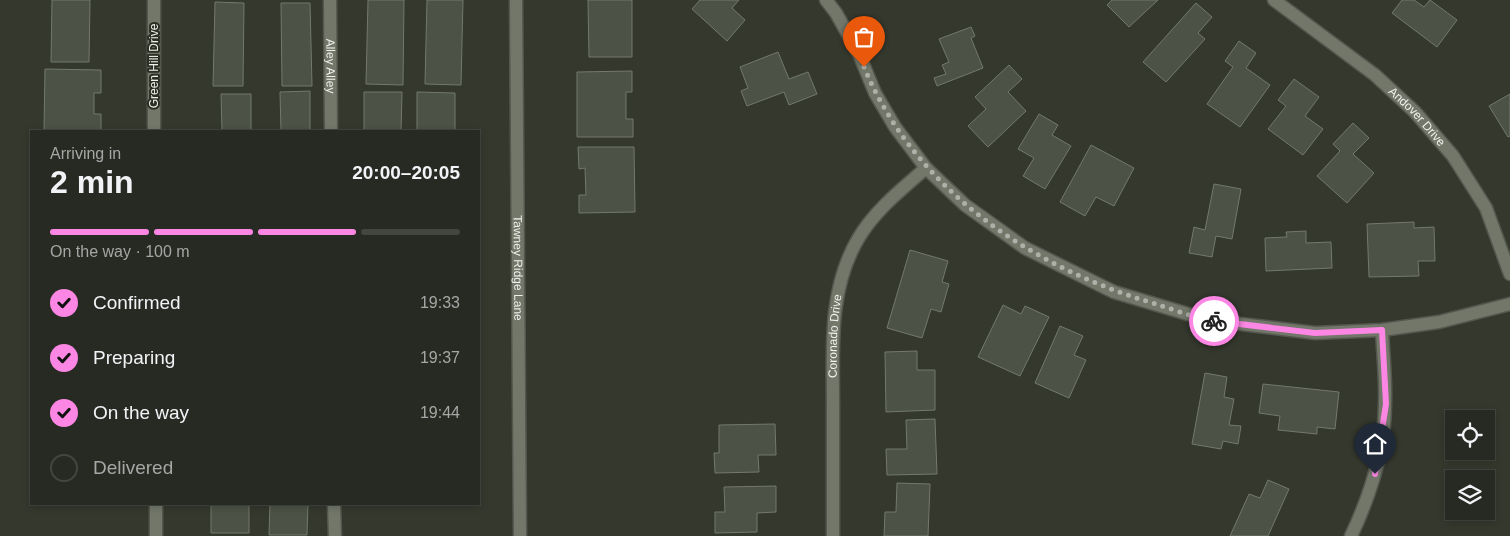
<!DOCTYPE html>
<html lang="en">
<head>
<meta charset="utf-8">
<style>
	:root { --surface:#272a22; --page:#2f322a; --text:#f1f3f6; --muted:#a4a7a5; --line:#434640; --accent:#fc86e3 }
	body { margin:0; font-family:Helvetica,sans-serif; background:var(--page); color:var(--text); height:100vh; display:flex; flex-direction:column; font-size:19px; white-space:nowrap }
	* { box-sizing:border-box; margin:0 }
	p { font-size:16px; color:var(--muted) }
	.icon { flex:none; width:28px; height:28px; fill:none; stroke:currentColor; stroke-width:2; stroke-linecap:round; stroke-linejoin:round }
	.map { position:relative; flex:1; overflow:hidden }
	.side { position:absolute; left:30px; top:130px; width:450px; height:375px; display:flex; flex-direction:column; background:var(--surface); border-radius:0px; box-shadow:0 2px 8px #0003,0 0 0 1px var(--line) }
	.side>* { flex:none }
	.controls { position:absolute; left:1445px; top:410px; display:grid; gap:10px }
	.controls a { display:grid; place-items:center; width:50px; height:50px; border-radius:0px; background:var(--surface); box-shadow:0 2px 8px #0003,0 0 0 1px var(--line); font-size:25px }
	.pin { position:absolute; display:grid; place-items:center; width:42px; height:42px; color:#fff; margin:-51px -21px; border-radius:50% 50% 50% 0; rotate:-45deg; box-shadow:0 0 5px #0007 }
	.pin .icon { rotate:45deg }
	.courier { position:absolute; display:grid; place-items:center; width:50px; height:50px; margin:-25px; border:4px solid #fc86e3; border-radius:50%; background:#fff; color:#222; box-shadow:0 1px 6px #0007 }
	.headline em { font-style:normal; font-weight:800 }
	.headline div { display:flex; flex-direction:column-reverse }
	.headline { display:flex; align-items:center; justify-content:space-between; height:85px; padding:0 20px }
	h1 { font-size:32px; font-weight:800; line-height:38px }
	.bar { display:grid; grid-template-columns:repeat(4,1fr); gap:8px 5px; align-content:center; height:60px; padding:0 20px }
	.bar i { height:6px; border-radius:4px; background:var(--line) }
	.bar .selected { background:var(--accent) }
	.bar p { grid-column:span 4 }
	ol { padding:0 20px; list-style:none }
	li { display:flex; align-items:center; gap:15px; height:55px }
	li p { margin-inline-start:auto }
	li .icon { padding:5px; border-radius:50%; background:var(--accent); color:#111; stroke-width:4 }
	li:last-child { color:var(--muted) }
	li i { width:28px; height:28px; border:2px solid var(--line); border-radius:50% }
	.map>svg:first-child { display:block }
</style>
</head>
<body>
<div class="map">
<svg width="1510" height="536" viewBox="0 0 1510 536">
	<rect width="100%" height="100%" fill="#34382d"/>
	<path fill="#4d5246" stroke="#73796c" d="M52,0H90L89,62H51Z
		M368,0H404L403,85L366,84Z
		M427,0H463L461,85L425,84Z
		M588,0H632V57H589Z
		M700,0H739L732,8L745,20L727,41L692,9Z
		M1112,0H1158L1129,27L1107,5Z
		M1402,0H1414L1424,7L1430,0L1457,20L1437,47L1392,13Z
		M215,2L244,3L243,86H213Z
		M281,3H310L312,86H282Z
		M1196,3L1212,17L1198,33L1205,39L1166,82L1143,62Z
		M971,27L975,36L971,38L983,68L937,86L934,78L946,74L942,65L949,62L939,39Z
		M1239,41L1256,53L1246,68L1270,85L1240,127L1207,104L1233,67L1225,61Z
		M778,52L789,79L808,72L817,94L789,105L784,92L747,106L741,91L748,88L740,67Z
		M1009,65L1022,79L1008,92L1026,111L988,147L968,126L986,109L975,97Z
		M45,69L101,70V93H94V114H101V131H44Z
		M632,71V92H626V119H633V137H577V72Z
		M1294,79L1319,97L1305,116L1323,129L1303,155L1268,129L1286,106L1278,100Z
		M310,91V131H281L280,92Z
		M364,92H402L401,131H364Z
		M417,92L455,93V131H417Z
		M221,94H251V131H222Z
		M1510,94V136L1508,137L1489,106Z
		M1039,114L1058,125L1052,135L1071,146L1045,189L1023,176L1034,158L1018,149Z
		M1353,123L1369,138L1353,154L1374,173L1347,203L1317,176L1340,151L1333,144Z
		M1091,145L1134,168L1114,206L1096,197L1085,216L1060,202Z
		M578,147H634L635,212L579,213V195H586L585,168L579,169Z
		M1214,184L1241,189L1232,239L1216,236L1212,257L1189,253L1194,227L1205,230Z
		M1414,222V228L1434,227L1435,261H1418L1419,276L1369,277L1367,224Z
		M1306,231V243L1331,242L1332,268L1266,271L1265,238L1287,237L1286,232Z
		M910,250L948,261L942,282L949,284L941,312L931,309L922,338L887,328Z
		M1003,305L1021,314L1025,306L1049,317L1020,376L978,357Z
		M1060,326L1083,336L1074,355L1086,360L1069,398L1035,383Z
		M917,351V370H935V410L886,412L885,352Z
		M1205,373L1227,377L1224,397L1234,399L1229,425L1241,426L1238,444L1223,441L1221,449L1192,444Z
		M1263,384L1339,392L1335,429L1317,427V434L1278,430L1280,416L1259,413Z
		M935,419L937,474L887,475L886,449H907L906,420Z
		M775,424L776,455H758L759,472L715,473L714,453H719V425Z
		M1268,480L1289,489L1268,536H1230L1249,494L1260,498Z
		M897,483L930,484L928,536H884L885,512H896Z
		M776,486V512L757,513V532L715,533V512H725L724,487Z
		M211,504H249V533H211Z
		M270,504H308L307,535H269Z"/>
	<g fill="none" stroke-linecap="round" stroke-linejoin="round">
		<defs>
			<g id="street">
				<path d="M154,0V131"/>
				<path id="s1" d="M330,0L331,131"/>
				<path d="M826,0L836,13L859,54L875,93L895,127L926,168L965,205L1025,248L1114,292L1208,320L1315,333L1382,330L1439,322L1510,304"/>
				<path id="s2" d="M1274,0L1375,75L1415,112L1453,156L1486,208L1510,274"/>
				<path d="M156,504V536"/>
				<path d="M334,504L335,536"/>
				<path id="s3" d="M833,536C833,493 833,450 833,406C833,349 828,290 858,239C874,211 902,189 926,168"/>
				<path d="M1351,536C1371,494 1385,450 1385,403C1386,379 1383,354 1382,330"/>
			</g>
			<g id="secondary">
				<path id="s4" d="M516,0L520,536"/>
			</g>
		</defs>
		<use href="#street" stroke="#53574d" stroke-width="15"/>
		<use href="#secondary" stroke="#53574d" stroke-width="15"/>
		<use href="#street" stroke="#72776a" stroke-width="12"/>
		<use href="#secondary" stroke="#72776a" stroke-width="12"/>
	</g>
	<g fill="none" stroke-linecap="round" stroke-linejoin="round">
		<path stroke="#aeb1a8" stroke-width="5" stroke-dasharray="0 9" d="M864,67C915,190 1032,268 1156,304C1175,310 1195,318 1214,321"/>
		<path stroke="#fc86e3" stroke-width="6" d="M1214,321L1315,333L1382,330L1386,404L1375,474"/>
	</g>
	<g text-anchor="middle" stroke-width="4" stroke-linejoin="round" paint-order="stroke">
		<g font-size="12" fill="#eff2eb" stroke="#2a2e23">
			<text transform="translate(154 66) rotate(-90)" y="4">Green Hill Drive</text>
			<text dy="4" stroke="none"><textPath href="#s1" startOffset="66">Alley Alley</textPath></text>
			<text dy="4" stroke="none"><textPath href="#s2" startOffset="185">Andover Drive</textPath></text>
			<text dy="4" stroke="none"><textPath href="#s4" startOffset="268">Tawney Ridge Lane</textPath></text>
			<text dy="4" stroke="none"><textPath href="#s3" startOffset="200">Coronado Drive</textPath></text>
		</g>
	</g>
</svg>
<div class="controls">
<a><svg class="icon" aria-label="locate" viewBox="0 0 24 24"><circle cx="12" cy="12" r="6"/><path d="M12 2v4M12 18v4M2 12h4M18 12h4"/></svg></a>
<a><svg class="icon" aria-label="layers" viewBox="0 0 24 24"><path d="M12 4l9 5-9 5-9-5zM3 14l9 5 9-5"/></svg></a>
</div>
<div class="pin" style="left:864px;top:67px;background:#ea580c"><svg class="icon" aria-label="bag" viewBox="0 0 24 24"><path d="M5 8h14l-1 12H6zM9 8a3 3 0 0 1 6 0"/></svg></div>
<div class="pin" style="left:1375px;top:474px;background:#1f2937"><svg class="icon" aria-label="home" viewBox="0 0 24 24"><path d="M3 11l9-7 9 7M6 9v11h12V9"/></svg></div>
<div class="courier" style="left:1214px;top:321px"><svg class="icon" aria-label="bike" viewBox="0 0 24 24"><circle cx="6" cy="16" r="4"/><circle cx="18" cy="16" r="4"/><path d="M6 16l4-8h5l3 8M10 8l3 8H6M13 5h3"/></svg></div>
<section class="side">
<div class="headline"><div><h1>2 min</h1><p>Arriving in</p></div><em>20:00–20:05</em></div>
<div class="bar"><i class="selected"></i><i class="selected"></i><i class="selected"></i><i></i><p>On the way · 100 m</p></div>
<ol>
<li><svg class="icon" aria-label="check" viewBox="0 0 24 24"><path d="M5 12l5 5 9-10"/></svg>Confirmed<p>19:33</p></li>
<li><svg class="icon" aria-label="check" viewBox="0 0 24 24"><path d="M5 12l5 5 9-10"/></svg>Preparing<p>19:37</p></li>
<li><svg class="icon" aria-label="check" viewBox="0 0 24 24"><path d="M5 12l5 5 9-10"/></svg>On the way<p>19:44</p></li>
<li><i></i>Delivered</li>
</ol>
</section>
</div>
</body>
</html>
